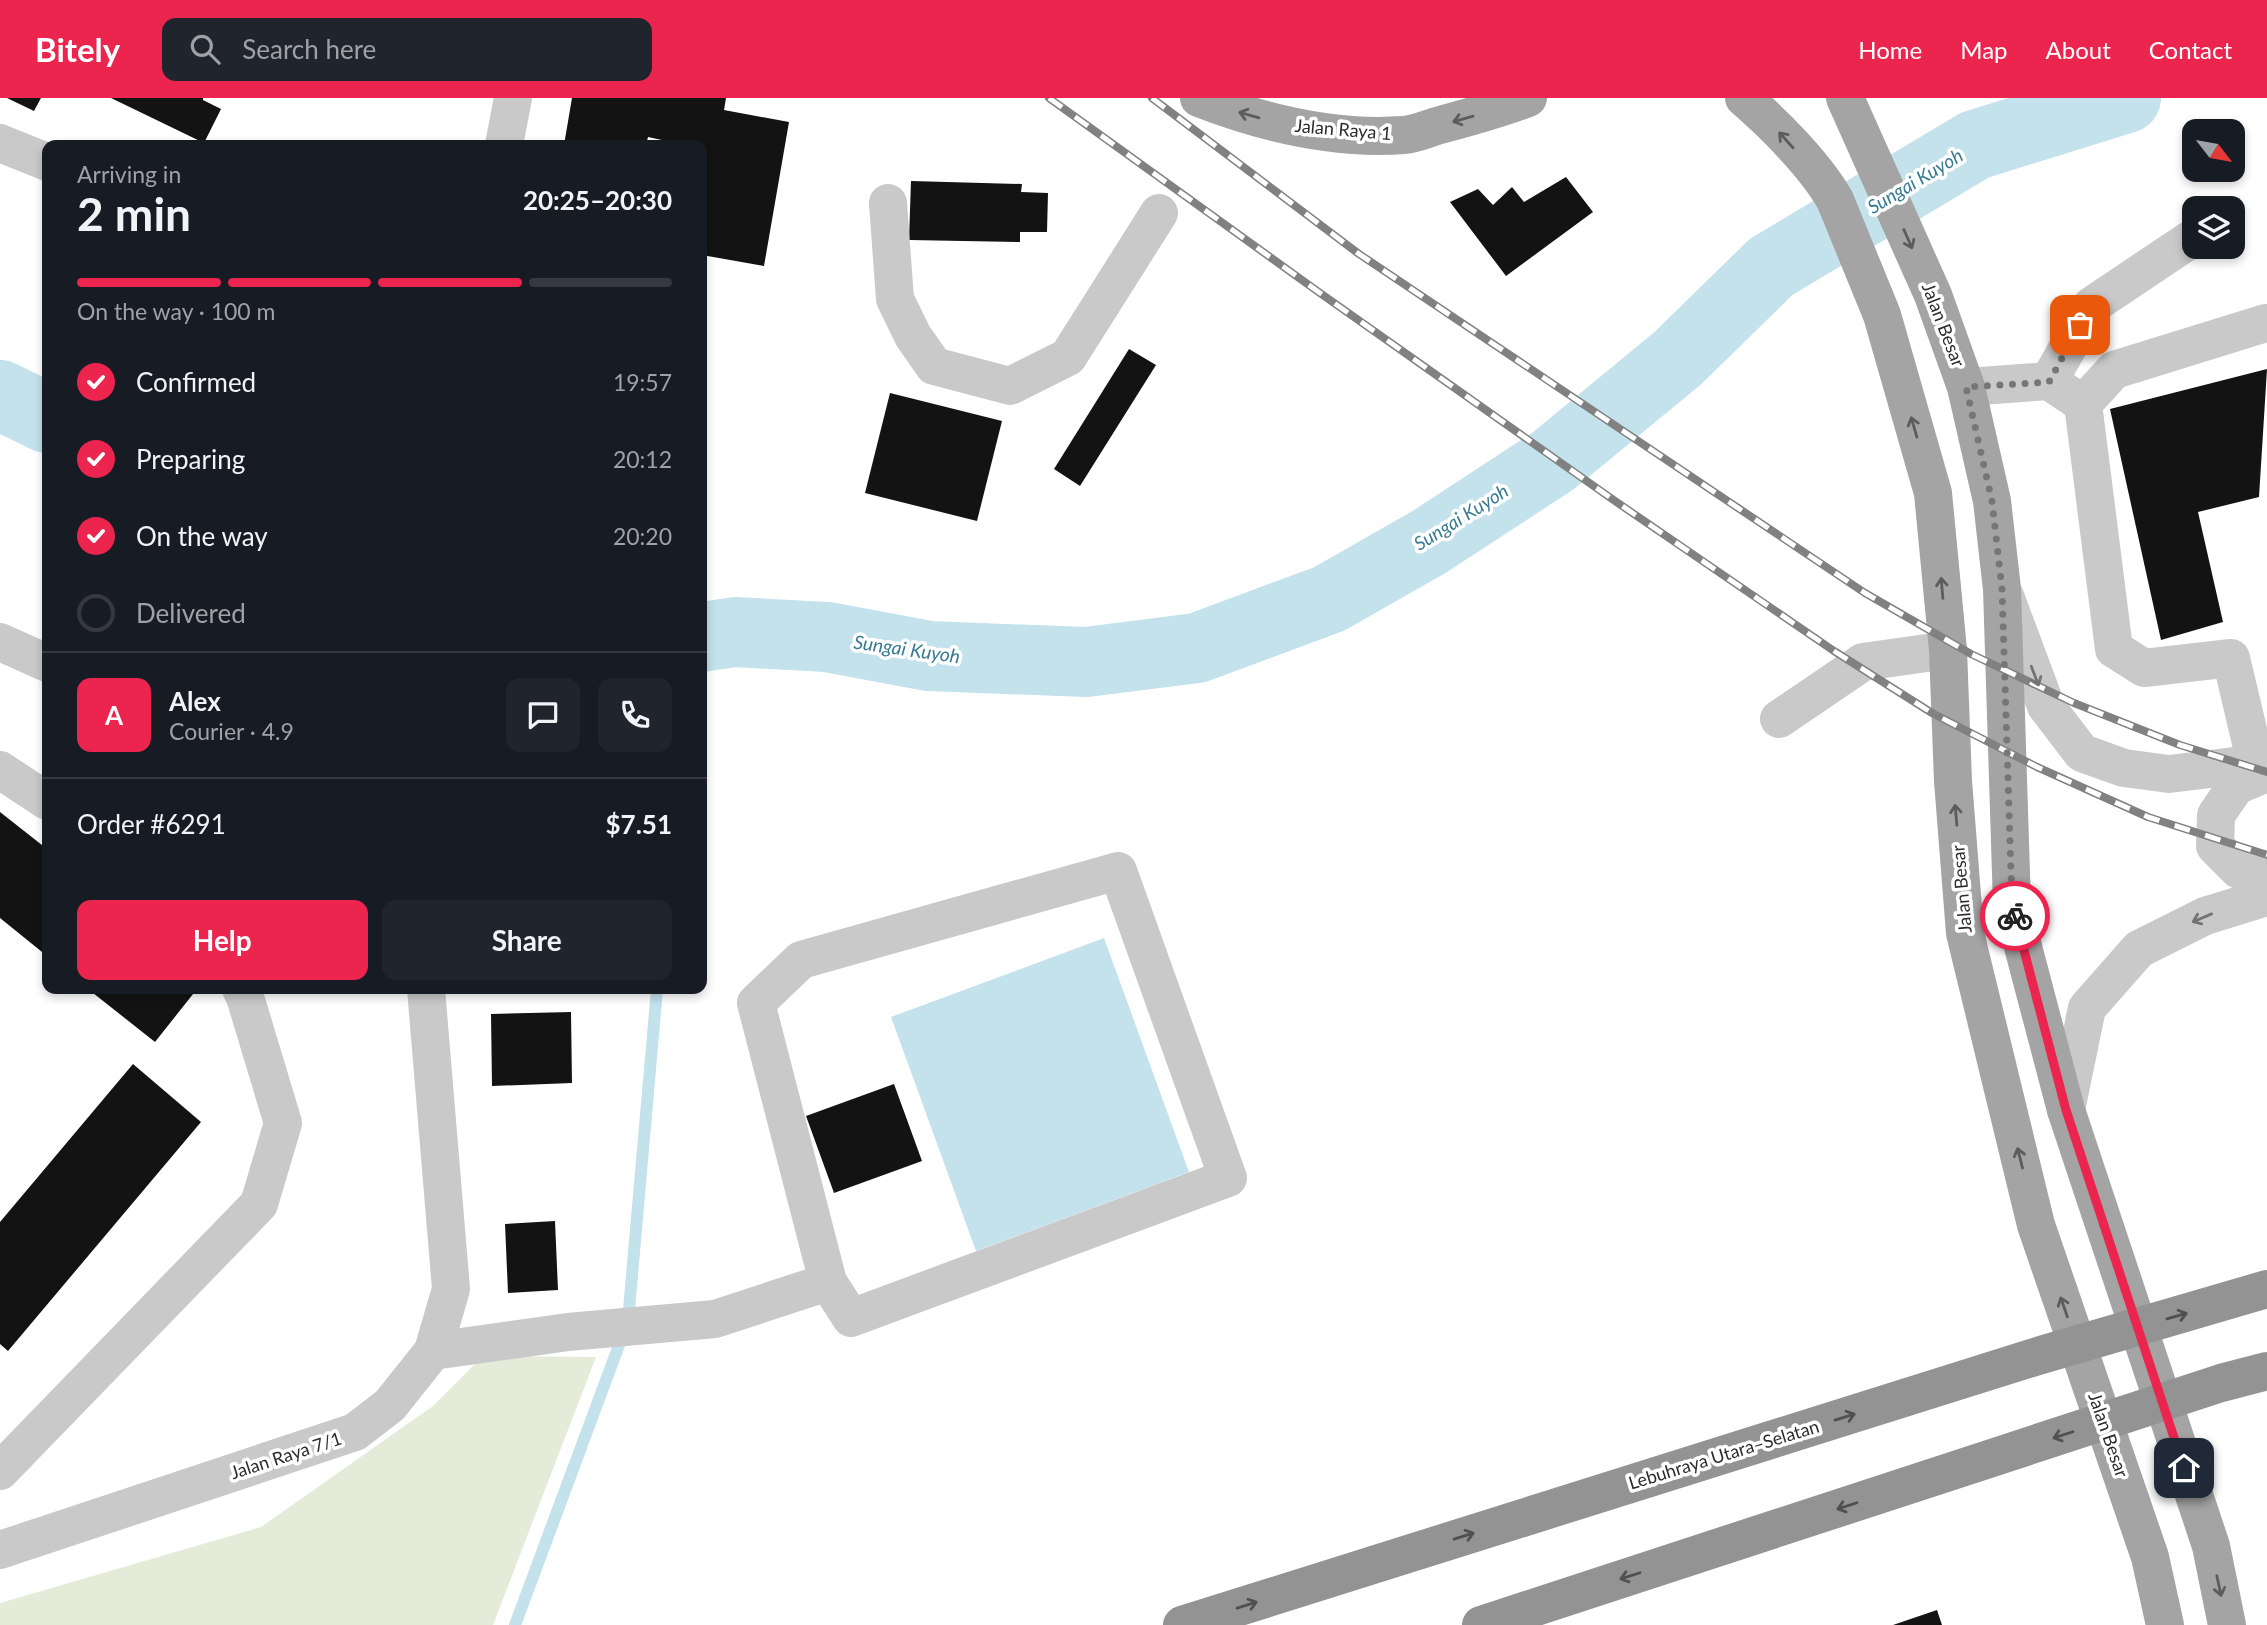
<!DOCTYPE html>
<html lang="en">
<head>
<meta charset="utf-8">
<style>
	:root { --surface:#171b24; --page:#20242c; --text:#f1f3f6; --muted:#9ea1a6; --line:#363941; --accent:#ec254f }
	body { margin:0; font-family:Lato,sans-serif; background:var(--page); color:var(--text); height:100vh; display:flex; flex-direction:column; font-size:26px; white-space:nowrap }
	* { box-sizing:border-box; margin:0 }
	p { font-size:23px; color:var(--muted) }
	.icon { flex:none; width:38px; height:38px; fill:none; stroke:currentColor; stroke-width:2; stroke-linecap:round; stroke-linejoin:round }
	.map { position:relative; flex:1; overflow:hidden }
	.side { position:absolute; left:42px; top:42px; width:665px; height:854px; display:flex; flex-direction:column; background:var(--surface); border-radius:14px; box-shadow:0 4px 10px #0003 }
	.side>* { flex:none }
	.needle { width:46px; rotate:121deg }
	.controls { position:absolute; left:2182px; top:21px; display:grid; gap:14px }
	.controls a { display:grid; place-items:center; width:63px; height:63px; border-radius:14px; background:var(--surface); box-shadow:0 4px 10px #0003; font-size:35px }
	.pin { position:absolute; display:grid; place-items:center; width:60px; height:60px; color:#fff; margin:-30px; border-radius:14px; box-shadow:0 4px 10px #0006 }
	.courier { position:absolute; display:grid; place-items:center; width:70px; height:70px; margin:-35px; border:5px solid #ec254f; border-radius:50%; background:#fff; color:#222; box-shadow:0 2px 9px #0007 }
	.headline em { font-style:normal; font-weight:700 }
	.headline div { display:flex; flex-direction:column-reverse }
	.headline { display:flex; align-items:center; justify-content:space-between; height:119px; padding:0 35px }
	h1 { font-size:46px; font-weight:700; line-height:52px }
	.bar { display:grid; grid-template-columns:repeat(4,1fr); gap:10px 7px; align-content:center; height:84px; padding:0 35px }
	.bar i { height:9px; border-radius:5px; background:var(--line) }
	.bar .current { background:var(--accent) }
	.bar p { grid-column:span 4 }
	.line { display:flex; align-items:center; gap:18px; padding:0 35px; border-top:2px solid var(--line) }
	.line div { flex:1 }
	.round { display:grid; place-items:center; flex:none; width:74px; height:74px; border-radius:14px; background:var(--page) }
	ol { padding:0 35px; list-style:none }
	li { display:flex; align-items:center; gap:21px; height:77px }
	li p { margin-inline-start:auto }
	li .icon { padding:7px; border-radius:50%; background:var(--accent); color:#fff; stroke-width:4 }
	li:last-child { color:var(--muted) }
	li i { width:38px; height:38px; border:4px solid var(--line); border-radius:50% }
	.action { display:flex; gap:14px; margin-top:auto; padding:14px 35px }
	.action a { flex:1; height:80px; border-radius:14px; background:var(--accent); color:#fff; font-size:28px; font-weight:700; line-height:80px; text-align:center }
	.action a+a { background:var(--page); color:var(--text) }
	header { display:flex; align-items:center; gap:42px; box-sizing:border-box; height:98px; padding:0 35px; background:var(--accent); color:#fff }
	header strong { font-size:33px }
	nav { display:flex; gap:38px; margin-inline-start:auto; font-size:24px }
	.search { width:490px; height:63px; background:var(--page); display:flex; align-items:center; gap:18px; box-sizing:border-box; padding:0 24px; border-radius:14px; color:var(--muted); font-size:26px }
	.map>svg:first-child { display:block }
</style>
</head>
<body>
<header>
<strong>Bitely</strong>
<div class="search"><svg class="icon" aria-label="search" viewBox="0 0 24 24"><circle cx="10" cy="10" r="6"/><path d="M15 15l6 6"/></svg>Search here</div>
<nav><a>Home</a><a>Map</a><a>About</a><a>Contact</a></nav>
</header>
<div class="map">
<svg width="2267" height="1527" viewBox="0 0 2267 1527">
	<rect width="100%" height="100%" fill="#fff"/>
	<path fill="#e5ebd9" d="M483,1258L596,1259L493,1527H0V1505L261,1429L433,1308Z"/>
	<path fill="#c3e2ec" d="M1104,840L1189,1074L976,1153L891,919Z"/>
	<g fill="none" stroke-linecap="round" stroke-linejoin="round">
		<path stroke="#c3e2ec" stroke-width="12" d="M515,1527L628,1223L657,891"/>
		<path stroke="#c3e2ec" stroke-width="70" d="M0,297L47,320
			M702,539L735,534L827,539L929,558L1086,564L1197,550L1329,501L1429,444L1553,363L1678,260L1771,169L1975,47L2126,0"/>
	</g>
	<path fill="#131313" d="M7,0H41L34,13Z
		M111,0H203V2L221,11L204,45Z
		M572,0H726L724,12L789,24L764,168L702,157V47H685L648,39L646,47H564Z
		M1566,79L1593,114L1506,178L1450,104L1478,91L1493,107L1512,89L1524,104Z
		M911,83L1022,86L1021,94L1048,95L1047,134H1020V144L909,142Z
		M1129,251L1156,267L1080,388L1054,371Z
		M2267,271L2259,399L2198,414L2223,524L2161,542L2110,311Z
		M890,295L1002,323L977,423L865,395Z
		M0,714L47,751V858L0,820Z
		M88,891H197L155,944Z
		M571,914L572,985L492,988L491,916Z
		M133,966L201,1024L8,1253L0,1246V1124Z
		M894,986L922,1063L834,1095L806,1018Z
		M555,1123L558,1192L508,1195L505,1126Z
		M1937,1512L1942,1527H1893Z"/>
	<g fill="none" stroke-linecap="round" stroke-linejoin="round">
		<path stroke="#c9c9c9" stroke-width="38" d="M0,45L47,64
			M504,47L513,0
			M888,105L895,201L913,238L934,268L1010,288L1068,259L1159,115
			M2049,283L2091,208L2191,141
			M1966,289L2049,283L2083,306L2114,551L2144,570L2231,560L2256,666
			M2083,306L2114,272L2266,225
			M2005,498L2046,608L2082,655L2124,670L2169,676L2267,664
			M0,544L47,565
			M1779,621L1863,564L1948,552
			M0,672L47,703
			M2267,675L2236,688L2216,717L2215,748L2239,772L2267,781
			M2066,1012L2087,910L2139,851L2205,818L2267,799
			M433,1253L568,1234L715,1221L828,1184L851,1220L1228,1080L1118,773L801,862L756,905L828,1184
			M0,1373L259,1106L283,1025L245,899L241,891
			M0,1452L355,1334L390,1307L433,1253L451,1191L426,891"/>
		<path stroke="#a4a4a4" stroke-width="38" d="M1199,0C1263,25 1334,42 1404,37C1416,36 1429,30 1440,27C1470,19 1499,11 1528,0
			M1744,0C1774,26 1815,67 1835,102L1882,217L1933,395L1948,552L1953,683L1965,835L2036,1127L2150,1459L2165,1527
			M1845,0L1933,197L1966,289L1992,403L2002,491L2012,807L2066,1012L2211,1448L2227,1527"/>
		<path stroke="#939393" stroke-width="38" d="M1182,1527L2041,1257L2267,1191
			M1481,1527L2221,1285L2267,1273"/>
		<defs>
			<path id="rail" d="M1049,0L1320,195L1615,403L1834,553L1932,615L2037,669L2148,719L2267,757
				M1152,0L1359,156L1865,495L1971,556L2074,605L2180,647L2267,674"/>
		</defs>
		<use href="#rail" stroke="#818181" stroke-width="8"/>
		<use href="#rail" stroke="#fff" stroke-width="5" stroke-dasharray="16" stroke-linecap="butt"/>
	</g>
	<defs><path id="oneway-shaft" d="M-6 0H5M1.5-3L5.5 0L1.5 3" fill="none" stroke-width="1.6" stroke-linecap="round" stroke-linejoin="round" transform="scale(1.75)"/></defs>
	<g stroke="#5c5c5c">
		<use href="#oneway-shaft" transform="translate(1249 17) rotate(-164)"/>
		<use href="#oneway-shaft" transform="translate(1463 21) rotate(164)"/>
		<use href="#oneway-shaft" transform="translate(1786 42) rotate(-132)"/>
		<use href="#oneway-shaft" transform="translate(1908 141) rotate(66)"/>
		<use href="#oneway-shaft" transform="translate(1914 329) rotate(-106)"/>
		<use href="#oneway-shaft" transform="translate(1942 490) rotate(-95)"/>
		<use href="#oneway-shaft" transform="translate(1956 717) rotate(-95)"/>
		<use href="#oneway-shaft" transform="translate(2020 1060) rotate(-104)"/>
		<use href="#oneway-shaft" transform="translate(2064 1209) rotate(-109)"/>
		<use href="#oneway-shaft" transform="translate(2219 1488) rotate(78)"/>
	</g>
	<g stroke="#737373">
		<use href="#oneway-shaft" transform="translate(2035 578) rotate(69)"/>
		<use href="#oneway-shaft" transform="translate(2202 820) rotate(157)"/>
	</g>
	<g stroke="#505050">
		<use href="#oneway-shaft" transform="translate(2177 1218) rotate(-16)"/>
		<use href="#oneway-shaft" transform="translate(1845 1319) rotate(-17)"/>
		<use href="#oneway-shaft" transform="translate(2063 1337) rotate(162)"/>
		<use href="#oneway-shaft" transform="translate(1847 1408) rotate(162)"/>
		<use href="#oneway-shaft" transform="translate(1464 1438) rotate(-17)"/>
		<use href="#oneway-shaft" transform="translate(1630 1478) rotate(162)"/>
		<use href="#oneway-shaft" transform="translate(1247 1507) rotate(-17)"/>
	</g>
	<g fill="none" stroke-linecap="round" stroke-linejoin="round">
		<path stroke="#767676" stroke-width="7" stroke-dasharray="0 12.6" d="M2015,818L2012,807L2002,491L1992,403L1966,289L2049,284L2080,227"/>
		<path stroke="#ec254f" stroke-width="9" d="M2015,818L2066,1012L2184,1370"/>
	</g>
	<g text-anchor="middle" stroke-width="7" stroke-linejoin="round" paint-order="stroke">
		<g font-size="18" fill="#2c2c2c" stroke="#fff">
			<text transform="translate(1343 32) rotate(5)" y="6">Jalan Raya 1</text>
			<text transform="translate(1943 227) rotate(69)" y="6">Jalan Besar</text>
			<text transform="translate(1962 791) rotate(-95)" y="6">Jalan Besar</text>
			<text transform="translate(2108 1337) rotate(71)" y="6">Jalan Besar</text>
			<text transform="translate(1724 1357) rotate(-17)" y="6">Lebuhraya Utara–Selatan</text>
			<text transform="translate(286 1358) rotate(-18)" y="6">Jalan Raya 7/1</text>
		</g>
		<g font-size="19" font-style="italic" fill="#387b91" stroke="#fff">
			<text transform="translate(1915 83) rotate(-31)" y="7">Sungai Kuyoh</text>
			<text transform="translate(1461 419) rotate(-32)" y="7">Sungai Kuyoh</text>
			<text transform="translate(907 551) rotate(8)" y="7">Sungai Kuyoh</text>
		</g>
	</g>
</svg>
<div class="controls">
<a><svg class="needle" viewBox="-14 -14 28 28"><path d="M0-13l5 13h-10z" fill="#e53935"/><path d="M0 13l5-13h-10z" fill="#9ea1a6"/></svg></a>
<a><svg class="icon" aria-label="layers" viewBox="0 0 24 24"><path d="M12 4l9 5-9 5-9-5zM3 14l9 5 9-5"/></svg></a>
</div>
<div class="pin" style="left:2080px;top:227px;background:#ea580c"><svg class="icon" aria-label="bag" viewBox="0 0 24 24"><path d="M5 8h14l-1 12H6zM9 8a3 3 0 0 1 6 0"/></svg></div>
<div class="pin" style="left:2184px;top:1370px;background:#1f2937"><svg class="icon" aria-label="home" viewBox="0 0 24 24"><path d="M3 11l9-7 9 7M6 9v11h12V9"/></svg></div>
<div class="courier" style="left:2015px;top:818px"><svg class="icon" aria-label="bike" viewBox="0 0 24 24"><circle cx="6" cy="16" r="4"/><circle cx="18" cy="16" r="4"/><path d="M6 16l4-8h5l3 8M10 8l3 8H6M13 5h3"/></svg></div>
<section class="side">
<div class="headline"><div><h1>2 min</h1><p>Arriving in</p></div><em>20:25–20:30</em></div>
<div class="bar"><i class="current"></i><i class="current"></i><i class="current"></i><i></i><p>On the way · 100 m</p></div>
<ol>
<li><svg class="icon" aria-label="check" viewBox="0 0 24 24"><path d="M5 12l5 5 9-10"/></svg>Confirmed<p>19:57</p></li>
<li><svg class="icon" aria-label="check" viewBox="0 0 24 24"><path d="M5 12l5 5 9-10"/></svg>Preparing<p>20:12</p></li>
<li><svg class="icon" aria-label="check" viewBox="0 0 24 24"><path d="M5 12l5 5 9-10"/></svg>On the way<p>20:20</p></li>
<li><i></i>Delivered</li>
</ol>
<div class="line" style="height:126px"><b class="round" style="background:var(--accent);color:#fff">A</b><div><b>Alex</b><p>Courier · 4.9</p></div><a class="round"><svg class="icon" aria-label="chat" viewBox="0 0 24 24"><path d="M4 5h16v11H9l-5 4z"/></svg></a><a class="round"><svg class="icon" aria-label="phone" viewBox="0 0 24 24"><path d="M5 4h4l2 5-3 2q2 4 5 5l2-3 5 2v4C11 20 4 13 5 4z"/></svg></a></div>
<div class="line" style="height:91px"><div>Order #6291</div><b>$7.51</b></div>
<div class="action"><a>Help</a><a>Share</a></div>
</section>
</div>
</body>
</html>
